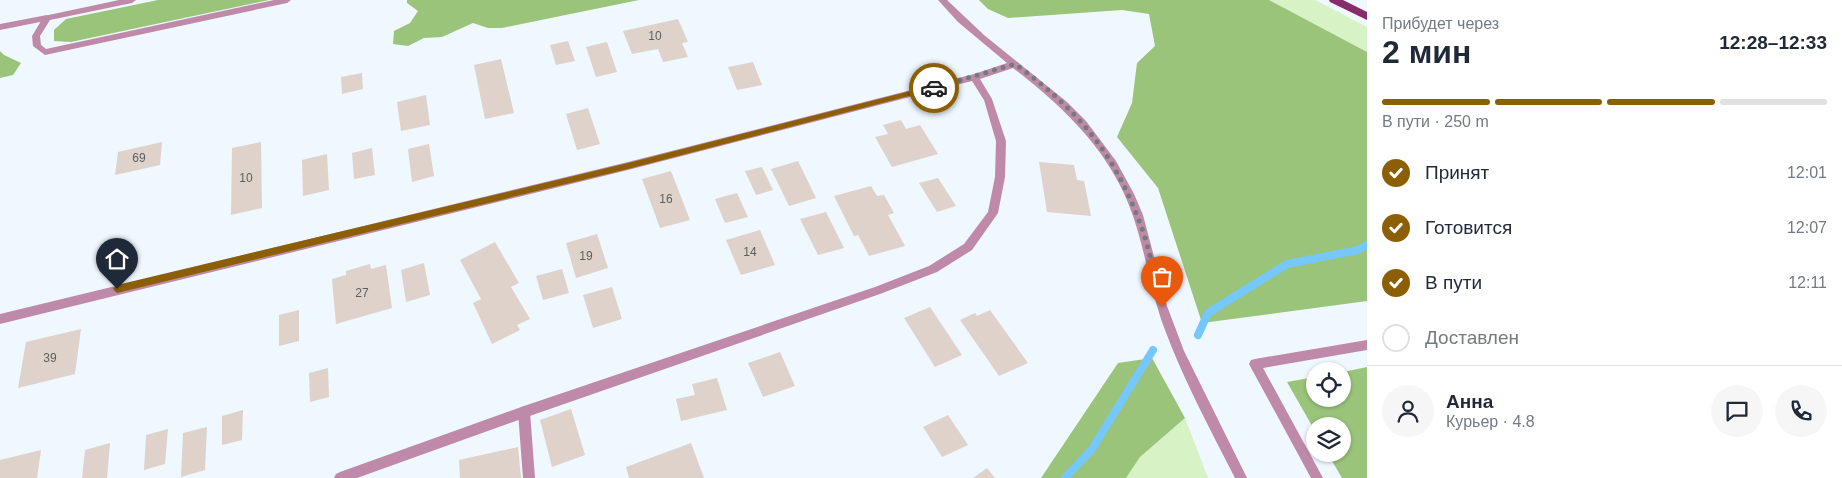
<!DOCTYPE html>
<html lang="ru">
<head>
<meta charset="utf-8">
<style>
	:root { --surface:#fff; --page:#f6f6f7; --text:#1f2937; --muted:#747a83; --line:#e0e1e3; --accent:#8c5f05 }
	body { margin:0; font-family:Arial,sans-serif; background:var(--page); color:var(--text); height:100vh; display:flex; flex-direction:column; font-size:19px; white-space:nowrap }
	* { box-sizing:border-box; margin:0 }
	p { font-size:16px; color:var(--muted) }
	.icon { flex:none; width:28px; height:28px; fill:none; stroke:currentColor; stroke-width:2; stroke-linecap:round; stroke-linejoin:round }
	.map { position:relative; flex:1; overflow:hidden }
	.details { display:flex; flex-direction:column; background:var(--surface); width:475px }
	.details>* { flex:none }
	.buttons { position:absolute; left:1306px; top:362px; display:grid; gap:10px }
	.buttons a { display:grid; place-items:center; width:45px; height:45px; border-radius:50%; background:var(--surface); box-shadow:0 1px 4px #0004; font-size:25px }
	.pin { position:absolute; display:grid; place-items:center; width:42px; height:42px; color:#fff; margin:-51px -21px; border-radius:50% 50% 50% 0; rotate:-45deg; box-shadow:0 0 5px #0007 }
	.pin .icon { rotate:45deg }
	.courier { position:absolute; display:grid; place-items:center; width:50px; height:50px; margin:-25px; border:4px solid #8c5f05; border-radius:50%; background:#fff; color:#222; box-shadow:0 1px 6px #0007 }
	.headline em { font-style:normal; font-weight:600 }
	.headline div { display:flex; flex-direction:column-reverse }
	.headline { display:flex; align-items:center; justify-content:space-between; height:85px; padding:0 15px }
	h1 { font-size:32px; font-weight:600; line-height:38px }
	.bar { display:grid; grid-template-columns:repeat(4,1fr); gap:8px 5px; align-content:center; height:60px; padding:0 15px }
	.bar i { height:6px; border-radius:4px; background:var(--line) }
	.bar .on { background:var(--accent) }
	.bar p { grid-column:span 4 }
	.line { display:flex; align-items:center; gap:12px; padding:0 15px; border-top:1px solid var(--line) }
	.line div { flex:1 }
	.round { display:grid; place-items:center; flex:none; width:52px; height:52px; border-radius:26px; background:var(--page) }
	ol { padding:0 15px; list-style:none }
	li { display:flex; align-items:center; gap:15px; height:55px }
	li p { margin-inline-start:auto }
	li .icon { padding:5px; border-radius:50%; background:var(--accent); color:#fff; stroke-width:4 }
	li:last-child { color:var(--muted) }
	li i { width:28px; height:28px; border:2px solid var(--line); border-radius:50% }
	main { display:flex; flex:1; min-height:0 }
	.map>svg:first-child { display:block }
</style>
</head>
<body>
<main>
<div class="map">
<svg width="1367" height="478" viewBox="0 0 1367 478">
	<rect width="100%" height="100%" fill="#eff7ff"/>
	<path fill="#d7f2c4" d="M1269,0H1315L1367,27V52Z
		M1185,418L1208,478H1126L1140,457Z"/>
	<path fill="#9ac47a" d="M158,0H269L71,42L54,41V30L66,19Z
		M407,0H639L502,28H488L473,23L442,37L424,38L408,46L393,44L394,31L410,23L418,11L407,3Z
		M979,0H1269L1367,52V301L1202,323L1158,188L1117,137L1132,103L1137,63L1155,46L1149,14L1122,10L1008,18L988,9Z
		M0,51L4,55L21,63L13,75L0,78Z
		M1152,358L1185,418L1140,457L1126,478H1041L1118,363Z
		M1367,367V478H1342L1328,454H1342V426H1315V431L1287,382L1315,377V399H1342L1343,372Z"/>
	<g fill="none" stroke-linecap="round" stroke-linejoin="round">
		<path stroke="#76c7fc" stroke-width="8" d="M1198,335L1208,313L1287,264L1358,250L1367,245
			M1065,478L1092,449L1153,350"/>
	</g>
	<path fill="#ded2cb" d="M678,19L688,42L682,43L688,57L663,62L658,49L632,54L623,31Z
		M568,41L575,61L556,65L550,45Z
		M607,42L617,72L596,77L586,47Z
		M501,59L514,113L485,119L474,65Z
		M753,62L762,85L737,90L728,67Z
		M362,73L363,89L342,94L341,77Z
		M426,95L430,125L401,131L397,102Z
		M588,108L600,144L577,150L566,114Z
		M901,120L906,129L920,125L938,154L892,167L875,137L888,134L883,125Z
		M162,142L160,165L115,175L118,152Z
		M261,142L262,208L231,215L232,148Z
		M429,144L434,176L412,182L408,149Z
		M372,148L375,175L354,179L352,153Z
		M327,154L329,190L303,196L302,160Z
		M798,161L816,198L789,206L771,169Z
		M1039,162L1074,165L1077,180L1084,181L1091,216L1047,212Z
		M762,167L773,190L756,195L745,171Z
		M671,171L690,220L660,228L642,179Z
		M938,178L956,206L937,212L919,183Z
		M871,186L877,196L884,195L894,213L888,215L905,246L869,256L858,235L854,236L834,196Z
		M737,193L748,217L725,223L715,199Z
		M826,212L844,248L818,255L800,219Z
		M760,230L775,265L741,275L726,240Z
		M597,234L608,268L576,278L566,243Z
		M495,242L519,283L511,287L530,319L517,325L520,330L492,344L473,303L481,299L460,260Z
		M424,263L430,295L406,302L401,270Z
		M370,264L371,269L386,265L392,308L336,324L332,279L346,275V271Z
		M562,269L569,293L543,300L536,276Z
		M612,287L622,319L593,328L583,295Z
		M930,307L962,355L935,367L904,318Z
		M299,310V341L279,346V315Z
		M990,310L1028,363L999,376L960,320L975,313L977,316Z
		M81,329L75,374L18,388L26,342Z
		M780,352L795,386L763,397L748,363Z
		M328,368L329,397L310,402L309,373Z
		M717,378L727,410L681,421L676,399L695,395L692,384Z
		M571,409L585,455L552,467L540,420Z
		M243,410L242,440L222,445V416Z
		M948,415L968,445L942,457L923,427Z
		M207,427L205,470L181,477L183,433Z
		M168,429L165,464L144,470L146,435Z
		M110,443L107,478H82L85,450Z
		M691,443L704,478H629L626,467Z
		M518,447L521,478H460L459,460Z
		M41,450L37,478H0V460Z
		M987,468L995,478H973Z"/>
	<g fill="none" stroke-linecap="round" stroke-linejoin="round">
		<path fill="#bf8aa9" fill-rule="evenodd" d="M47,15L51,18L50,20L0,30V24Z
			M1367,340V350L1263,368L1323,478H1311L1249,364L1251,360L1255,359Z
			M524,406L528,408L530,412L535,478H523L518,412L520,408Z"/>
		<path fill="#bf8aa9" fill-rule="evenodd" d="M119,0H136L132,3L50,20L40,36L41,45L46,49L274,0H291L287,3L45,55L33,46L32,36L44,16Z
			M938,0H947L984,35L1067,102L1086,121L1116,161L1134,194L1143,215L1167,306L1184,351L1247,478H1235C1210,429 1184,381 1165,330C1151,293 1146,254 1133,216C1112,153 1065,108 1013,68L980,79L992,99L1006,141L1005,177L998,213L972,250L937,272L880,294L524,418L357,478H334L336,474L340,472L524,406L875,287L929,266L964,244L988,212L995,177L996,141L984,100L972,81L628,170L0,324V314L628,162L974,74L1007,63L958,22Z"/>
		<path fill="#872b69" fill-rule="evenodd" d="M1329,0H1343L1367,12V20L1330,2Z"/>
	</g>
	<path fill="#8c5f05" d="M934,85L936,86V89L628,169L117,293L113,289L117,285L628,163Z"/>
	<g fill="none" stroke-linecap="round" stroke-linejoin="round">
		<path stroke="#757a7f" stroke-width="5" stroke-dasharray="0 9" d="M934,88L1015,64C1077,109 1113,151 1140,223C1150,249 1155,280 1162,307"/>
	</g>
	<g text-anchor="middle" stroke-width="4" stroke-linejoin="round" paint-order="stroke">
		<g font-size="12" fill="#5e5e5e">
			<text x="655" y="40">10</text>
			<text x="139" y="162">69</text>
			<text x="246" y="182">10</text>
			<text x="666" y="203">16</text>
			<text x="750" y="256">14</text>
			<text x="586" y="260">19</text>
			<text x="362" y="297">27</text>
			<text x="50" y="362">39</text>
		</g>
	</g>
</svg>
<div class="buttons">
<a><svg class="icon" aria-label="locate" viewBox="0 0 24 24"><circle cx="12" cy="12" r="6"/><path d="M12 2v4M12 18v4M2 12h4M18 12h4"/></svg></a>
<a><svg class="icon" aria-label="layers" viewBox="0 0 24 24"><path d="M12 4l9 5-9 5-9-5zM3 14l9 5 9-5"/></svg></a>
</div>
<div class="pin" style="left:1162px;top:307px;background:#ea580c"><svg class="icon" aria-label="bag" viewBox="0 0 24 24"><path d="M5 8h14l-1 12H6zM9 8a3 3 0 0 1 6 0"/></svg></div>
<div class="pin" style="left:117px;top:289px;background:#1f2937"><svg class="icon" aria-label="home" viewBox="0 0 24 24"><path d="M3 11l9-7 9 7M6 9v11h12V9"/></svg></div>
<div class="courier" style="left:934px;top:88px"><svg class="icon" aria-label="car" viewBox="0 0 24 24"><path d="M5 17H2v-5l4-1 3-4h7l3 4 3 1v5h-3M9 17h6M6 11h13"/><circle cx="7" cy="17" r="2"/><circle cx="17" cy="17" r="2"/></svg></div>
</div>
<section class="details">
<div class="headline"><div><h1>2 мин</h1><p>Прибудет через</p></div><em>12:28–12:33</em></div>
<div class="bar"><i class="on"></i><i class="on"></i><i class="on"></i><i></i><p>В пути · 250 m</p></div>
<ol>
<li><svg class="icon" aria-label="check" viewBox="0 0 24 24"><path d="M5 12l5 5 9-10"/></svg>Принят<p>12:01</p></li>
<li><svg class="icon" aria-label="check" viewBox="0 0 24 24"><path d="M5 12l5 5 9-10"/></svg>Готовится<p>12:07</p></li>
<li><svg class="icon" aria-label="check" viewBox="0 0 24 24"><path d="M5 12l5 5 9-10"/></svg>В пути<p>12:11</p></li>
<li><i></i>Доставлен</li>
</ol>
<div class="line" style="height:90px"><a class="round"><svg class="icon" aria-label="person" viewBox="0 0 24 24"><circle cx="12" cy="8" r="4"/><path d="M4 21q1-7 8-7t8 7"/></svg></a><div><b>Анна</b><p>Курьер · 4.8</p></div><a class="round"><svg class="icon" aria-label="chat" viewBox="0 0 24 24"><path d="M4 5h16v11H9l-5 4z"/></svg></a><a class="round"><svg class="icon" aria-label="phone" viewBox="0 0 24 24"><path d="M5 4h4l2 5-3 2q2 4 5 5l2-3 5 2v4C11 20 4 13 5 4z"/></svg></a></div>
</section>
</main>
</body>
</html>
